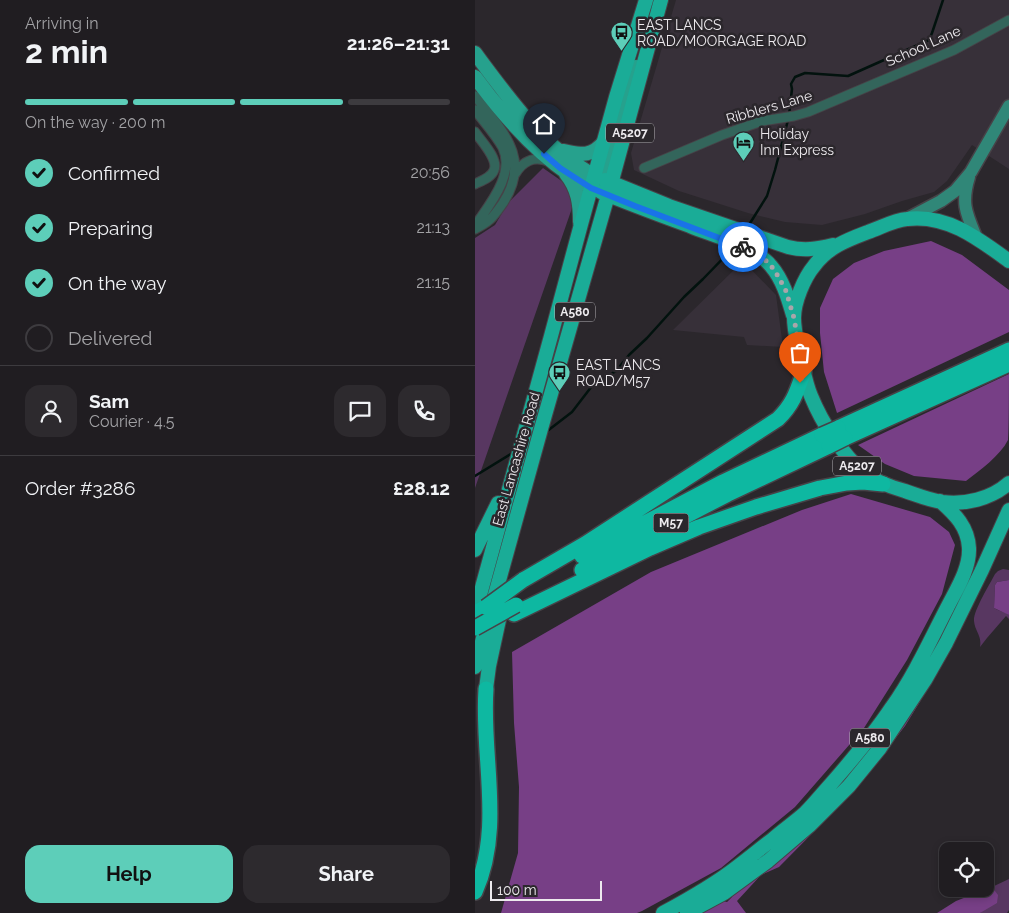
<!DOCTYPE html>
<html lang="en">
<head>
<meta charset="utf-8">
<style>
	:root { --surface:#201d21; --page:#2d2a2e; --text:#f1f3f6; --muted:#a2a2a5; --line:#3d3b3f; --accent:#5dceb9 }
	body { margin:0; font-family:Raleway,sans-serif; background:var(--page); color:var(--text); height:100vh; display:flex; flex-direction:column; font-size:19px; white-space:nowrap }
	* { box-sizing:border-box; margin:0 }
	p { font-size:16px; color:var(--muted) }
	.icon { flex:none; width:28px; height:28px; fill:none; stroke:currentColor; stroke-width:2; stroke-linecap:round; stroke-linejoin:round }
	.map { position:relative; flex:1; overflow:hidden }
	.side { display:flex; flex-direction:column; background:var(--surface); width:475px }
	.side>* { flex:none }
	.buttons { position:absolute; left:464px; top:842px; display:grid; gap:10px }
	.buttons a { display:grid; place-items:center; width:55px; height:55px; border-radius:10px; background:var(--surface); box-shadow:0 2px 8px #0003,0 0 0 1px var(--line); font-size:25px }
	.scale { position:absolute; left:15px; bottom:12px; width:112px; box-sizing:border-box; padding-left:5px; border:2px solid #edeaee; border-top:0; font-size:14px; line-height:18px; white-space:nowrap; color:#edeaee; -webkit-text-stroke:4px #2b272c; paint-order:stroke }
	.pin { position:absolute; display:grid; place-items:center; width:42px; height:42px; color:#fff; margin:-51px -21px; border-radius:50% 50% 50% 0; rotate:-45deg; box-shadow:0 0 5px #0007 }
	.pin .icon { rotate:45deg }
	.courier { position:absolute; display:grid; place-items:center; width:50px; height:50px; margin:-25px; border:4px solid #1a73e8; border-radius:50%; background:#fff; color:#222; box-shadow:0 1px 6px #0007 }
	.head em { font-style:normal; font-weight:700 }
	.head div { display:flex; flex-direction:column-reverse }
	.head { display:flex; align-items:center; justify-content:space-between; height:85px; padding:0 25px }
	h1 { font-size:32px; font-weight:700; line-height:38px }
	.bar { display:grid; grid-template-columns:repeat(4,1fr); gap:8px 5px; align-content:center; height:60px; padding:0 25px }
	.bar i { height:6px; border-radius:4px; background:var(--line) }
	.bar .current { background:var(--accent) }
	.bar p { grid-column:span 4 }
	.line { display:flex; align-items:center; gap:12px; padding:0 25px; border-top:1px solid var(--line) }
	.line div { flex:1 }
	.round { display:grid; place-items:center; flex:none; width:52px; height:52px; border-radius:15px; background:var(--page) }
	ol { padding:0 25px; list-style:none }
	li { display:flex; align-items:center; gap:15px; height:55px }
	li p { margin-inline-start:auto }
	li .icon { padding:5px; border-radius:50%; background:var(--accent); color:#111; stroke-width:4 }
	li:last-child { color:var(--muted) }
	li i { width:28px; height:28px; border:2px solid var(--line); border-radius:50% }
	.primary-button { display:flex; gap:10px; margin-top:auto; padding:10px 25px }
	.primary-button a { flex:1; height:58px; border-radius:15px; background:var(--accent); color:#111; font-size:20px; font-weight:700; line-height:58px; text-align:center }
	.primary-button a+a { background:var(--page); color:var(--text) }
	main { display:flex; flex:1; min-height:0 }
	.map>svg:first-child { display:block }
</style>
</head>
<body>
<main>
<section class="side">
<div class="head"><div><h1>2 min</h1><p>Arriving in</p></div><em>21:26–21:31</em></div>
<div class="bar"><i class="current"></i><i class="current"></i><i class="current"></i><i></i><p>On the way · 200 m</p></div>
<ol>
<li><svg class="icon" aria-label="check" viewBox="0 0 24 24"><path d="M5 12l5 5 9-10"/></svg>Confirmed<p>20:56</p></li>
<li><svg class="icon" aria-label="check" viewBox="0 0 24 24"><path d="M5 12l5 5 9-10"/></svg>Preparing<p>21:13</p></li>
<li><svg class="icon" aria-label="check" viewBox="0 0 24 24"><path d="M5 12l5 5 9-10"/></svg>On the way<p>21:15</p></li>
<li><i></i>Delivered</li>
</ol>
<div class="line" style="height:90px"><a class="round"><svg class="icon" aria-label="person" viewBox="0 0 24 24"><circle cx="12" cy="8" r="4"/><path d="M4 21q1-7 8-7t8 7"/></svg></a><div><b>Sam</b><p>Courier · 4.5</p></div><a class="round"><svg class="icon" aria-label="chat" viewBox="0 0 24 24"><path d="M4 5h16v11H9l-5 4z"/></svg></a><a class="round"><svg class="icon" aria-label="phone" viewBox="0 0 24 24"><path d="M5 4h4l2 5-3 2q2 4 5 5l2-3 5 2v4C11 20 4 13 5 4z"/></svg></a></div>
<div class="line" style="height:65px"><div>Order #3286</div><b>£28.12</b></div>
<div class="primary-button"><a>Help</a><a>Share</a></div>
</section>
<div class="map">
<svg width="534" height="913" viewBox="0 0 534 913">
	<rect width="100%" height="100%" fill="#2b272c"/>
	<path fill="#373039" d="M201,0H534V169L497,145L472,181L459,192L427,201L390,214L347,225L310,222L273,213L204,191L159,170L156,153Z
		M268,261L301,295L308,347L272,345L269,337L198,330Z"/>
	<path fill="#583761" d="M68,168L101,191L96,211L0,488V238L20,225L33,203Z
		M528,569L534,570V580L522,582L520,585L519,608C524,611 530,612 534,615V619L531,616L512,638L505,647C507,635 500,632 499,621C498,611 515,584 520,574L523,571Z
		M534,879V910L532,913H505L522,895L517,887Z"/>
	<path fill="#773f86" d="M456,241L487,255L534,290V332L362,413L349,372L345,333V308L358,279L379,263L409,251Z
		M534,374C534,385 534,433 533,440C525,456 505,470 491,481L439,476L410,464L383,445Z
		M376,494L455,517L474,532L480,545L467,594L432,660L389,728L320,807L246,868L167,911L162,913H26L43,853L44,787L39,723L37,652L176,572L327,510Z
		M534,580V615L519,608L520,585L522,582Z
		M445,698L446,700L430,726L382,788L304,867L286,875L262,901L271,913H225L244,900L252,902L257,897L258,891L300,861Z
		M517,887L523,895L522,903L505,913H462L481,901Z"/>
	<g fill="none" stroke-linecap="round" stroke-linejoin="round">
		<path stroke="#02120e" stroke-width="2.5" d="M314,115L317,89L316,84L320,77L330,73L373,76L454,40L457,33L468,0
			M272,228L292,196L300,170L313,120
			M71,432L97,412L117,386L141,371L154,355L172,338L209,297L228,279L259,247
			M0,476L39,452"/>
		<defs>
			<path id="minor" d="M0,96C27,131 57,158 28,203C18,217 16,221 0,229
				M0,110C9,122 21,135 28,148C40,175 14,205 0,226
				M0,132C6,141 24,159 19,170C17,177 6,181 0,184
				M169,168L247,135L287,121L319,116L333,112L479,50L534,20
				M40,174C48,161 58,156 73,161"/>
			<path id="secondary" d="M494,177C486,203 491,213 501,237
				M432,219L466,201L480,191L496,172L534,106"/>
			<path id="primary" d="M0,53C34,99 69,148 120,176
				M0,77C27,114 57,149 95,175C103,180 110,185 119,188L123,187L126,183L161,67
				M88,151C106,154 115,158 129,142
				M91,174C103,189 105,204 105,222"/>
			<path id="trunk" d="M130,180L194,206L313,247C329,251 342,249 358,245
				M126,192C155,204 185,215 215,226C239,236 280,246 296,266C308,280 313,298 318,315
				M534,261C504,239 472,214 432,219C419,220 405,228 393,232C372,240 353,247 339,266C329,278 319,302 319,318C319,329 322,341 324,352C328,366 330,382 336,396C347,423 367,454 389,473C401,482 416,487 430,491C442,495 454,500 467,502C490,505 516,499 534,483
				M0,550L23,503
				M0,613L76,336L105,228L141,97L171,0
				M0,667L66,429L133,195L186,0
				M11,689L14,666L27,606
				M188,913C214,899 239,885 262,867C274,858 286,848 298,839C308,830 320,822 330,813C339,804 347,794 356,784C377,760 399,734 417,707C439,676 455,641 472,608C481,590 495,569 494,548C493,527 480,514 465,501
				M212,913L249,893L293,861L334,826L374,786L405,748L450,680L471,643L507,570L534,510"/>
			<path id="motorway" d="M363,428L534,350
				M370,438L534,364
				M107,556L248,482L347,435
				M107,570L253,494L354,446
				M48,580L110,544L303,419C319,403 322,391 329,371
				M0,613L11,607
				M39,614L175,548L224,527L281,507L345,488L372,483L388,482L408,484
				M0,892C29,827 6,756 11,689"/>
		</defs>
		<use href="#minor" stroke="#464247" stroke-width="11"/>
		<use href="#secondary" stroke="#464247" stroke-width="15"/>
		<use href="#primary" stroke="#464247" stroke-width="16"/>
		<use href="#trunk" stroke="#464247" stroke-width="16"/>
		<use href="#motorway" stroke="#464247" stroke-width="18"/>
		<use href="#minor" stroke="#33655b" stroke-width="9"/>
		<use href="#secondary" stroke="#308778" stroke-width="12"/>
		<use href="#primary" stroke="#26a18d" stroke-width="14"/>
		<use href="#trunk" stroke="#1aac97" stroke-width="14"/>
		<use href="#motorway" stroke="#0eb8a1" stroke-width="15"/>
		<defs>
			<path id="motorway-bridge" d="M347,435L363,428
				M354,446L370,438
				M11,607L48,580
				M0,628L41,605"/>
		</defs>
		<use href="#motorway-bridge" stroke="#464247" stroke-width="18" stroke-linecap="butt"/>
		<use href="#motorway-bridge" stroke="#0eb8a1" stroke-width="15"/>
	</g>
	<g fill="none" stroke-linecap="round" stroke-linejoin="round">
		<path stroke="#a9a6aa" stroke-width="5" stroke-dasharray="0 9" d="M268,247L283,254L295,264L303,276L311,291L319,318L328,371L325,383"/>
		<path stroke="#1a73e8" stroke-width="6" d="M69,154L85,168L116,188L160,206L268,247"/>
	</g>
	<defs>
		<symbol id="bus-pin" viewBox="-11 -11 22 30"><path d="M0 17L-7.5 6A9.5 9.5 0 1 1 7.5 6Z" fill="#5dceb9" stroke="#2b272c"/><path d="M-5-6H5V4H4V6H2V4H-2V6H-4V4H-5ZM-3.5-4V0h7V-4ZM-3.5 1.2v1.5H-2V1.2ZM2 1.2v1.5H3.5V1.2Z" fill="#111"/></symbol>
		<symbol id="hotel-pin" viewBox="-11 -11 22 30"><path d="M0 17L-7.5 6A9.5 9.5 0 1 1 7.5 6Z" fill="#5dceb9" stroke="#2b272c"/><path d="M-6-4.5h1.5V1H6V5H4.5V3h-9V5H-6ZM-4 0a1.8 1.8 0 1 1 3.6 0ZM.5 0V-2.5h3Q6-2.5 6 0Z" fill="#111"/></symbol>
	</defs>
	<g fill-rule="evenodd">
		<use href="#bus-pin" x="134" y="20" width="25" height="34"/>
		<use href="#hotel-pin" x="256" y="130" width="25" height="34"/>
		<use href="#bus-pin" x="72" y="360" width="25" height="34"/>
	</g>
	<g text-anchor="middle" stroke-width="5" stroke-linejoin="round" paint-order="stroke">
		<g fill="#2b272c" stroke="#b3b0b4" stroke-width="1">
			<rect x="131" y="123.5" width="48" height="19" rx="4"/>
			<rect x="80" y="302.5" width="40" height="19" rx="4"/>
			<rect x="358" y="456.5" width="48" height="19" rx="4"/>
			<rect x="178.5" y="513.5" width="35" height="19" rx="4"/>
			<rect x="375" y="728.5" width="40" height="19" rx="4"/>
		</g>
		<g font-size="12" font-weight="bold" fill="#edeaee">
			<text x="155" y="137">A5207</text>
			<text x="100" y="316">A580</text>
			<text x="382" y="470">A5207</text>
			<text x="196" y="527">M57</text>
			<text x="395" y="742">A580</text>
		</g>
		<g font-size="14" fill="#edeaee" stroke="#2b272c" text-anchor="start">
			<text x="162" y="30">EAST LANCS<tspan x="162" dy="16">ROAD/MOORGAGE ROAD</tspan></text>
			<text x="285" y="139">Holiday<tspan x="285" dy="16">Inn Express</tspan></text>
			<text x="101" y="370">EAST LANCS<tspan x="101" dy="16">ROAD/M57</tspan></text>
		</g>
		<g font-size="14" fill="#edeaee" stroke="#2b272c">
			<text transform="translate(448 46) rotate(-24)" y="5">School Lane</text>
			<text transform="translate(294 107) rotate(-16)" y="5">Ribblers Lane</text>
			<text transform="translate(41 459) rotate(-74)" y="5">East Lancashire Road</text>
		</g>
	</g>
</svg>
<div class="buttons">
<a><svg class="icon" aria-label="locate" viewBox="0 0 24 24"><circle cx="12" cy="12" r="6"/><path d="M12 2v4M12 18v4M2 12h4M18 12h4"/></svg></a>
</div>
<div class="scale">100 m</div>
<div class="pin" style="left:325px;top:383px;background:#ea580c"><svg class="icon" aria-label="bag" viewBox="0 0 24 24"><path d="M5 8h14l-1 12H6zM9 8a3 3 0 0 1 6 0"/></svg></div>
<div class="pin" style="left:69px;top:154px;background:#1f2937"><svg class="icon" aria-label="home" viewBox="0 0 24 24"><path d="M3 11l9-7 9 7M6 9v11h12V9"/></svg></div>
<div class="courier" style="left:268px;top:247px"><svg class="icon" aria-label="bike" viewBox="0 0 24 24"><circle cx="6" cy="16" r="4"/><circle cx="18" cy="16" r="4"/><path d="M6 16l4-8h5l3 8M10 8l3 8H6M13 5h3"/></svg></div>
</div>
</main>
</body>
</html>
